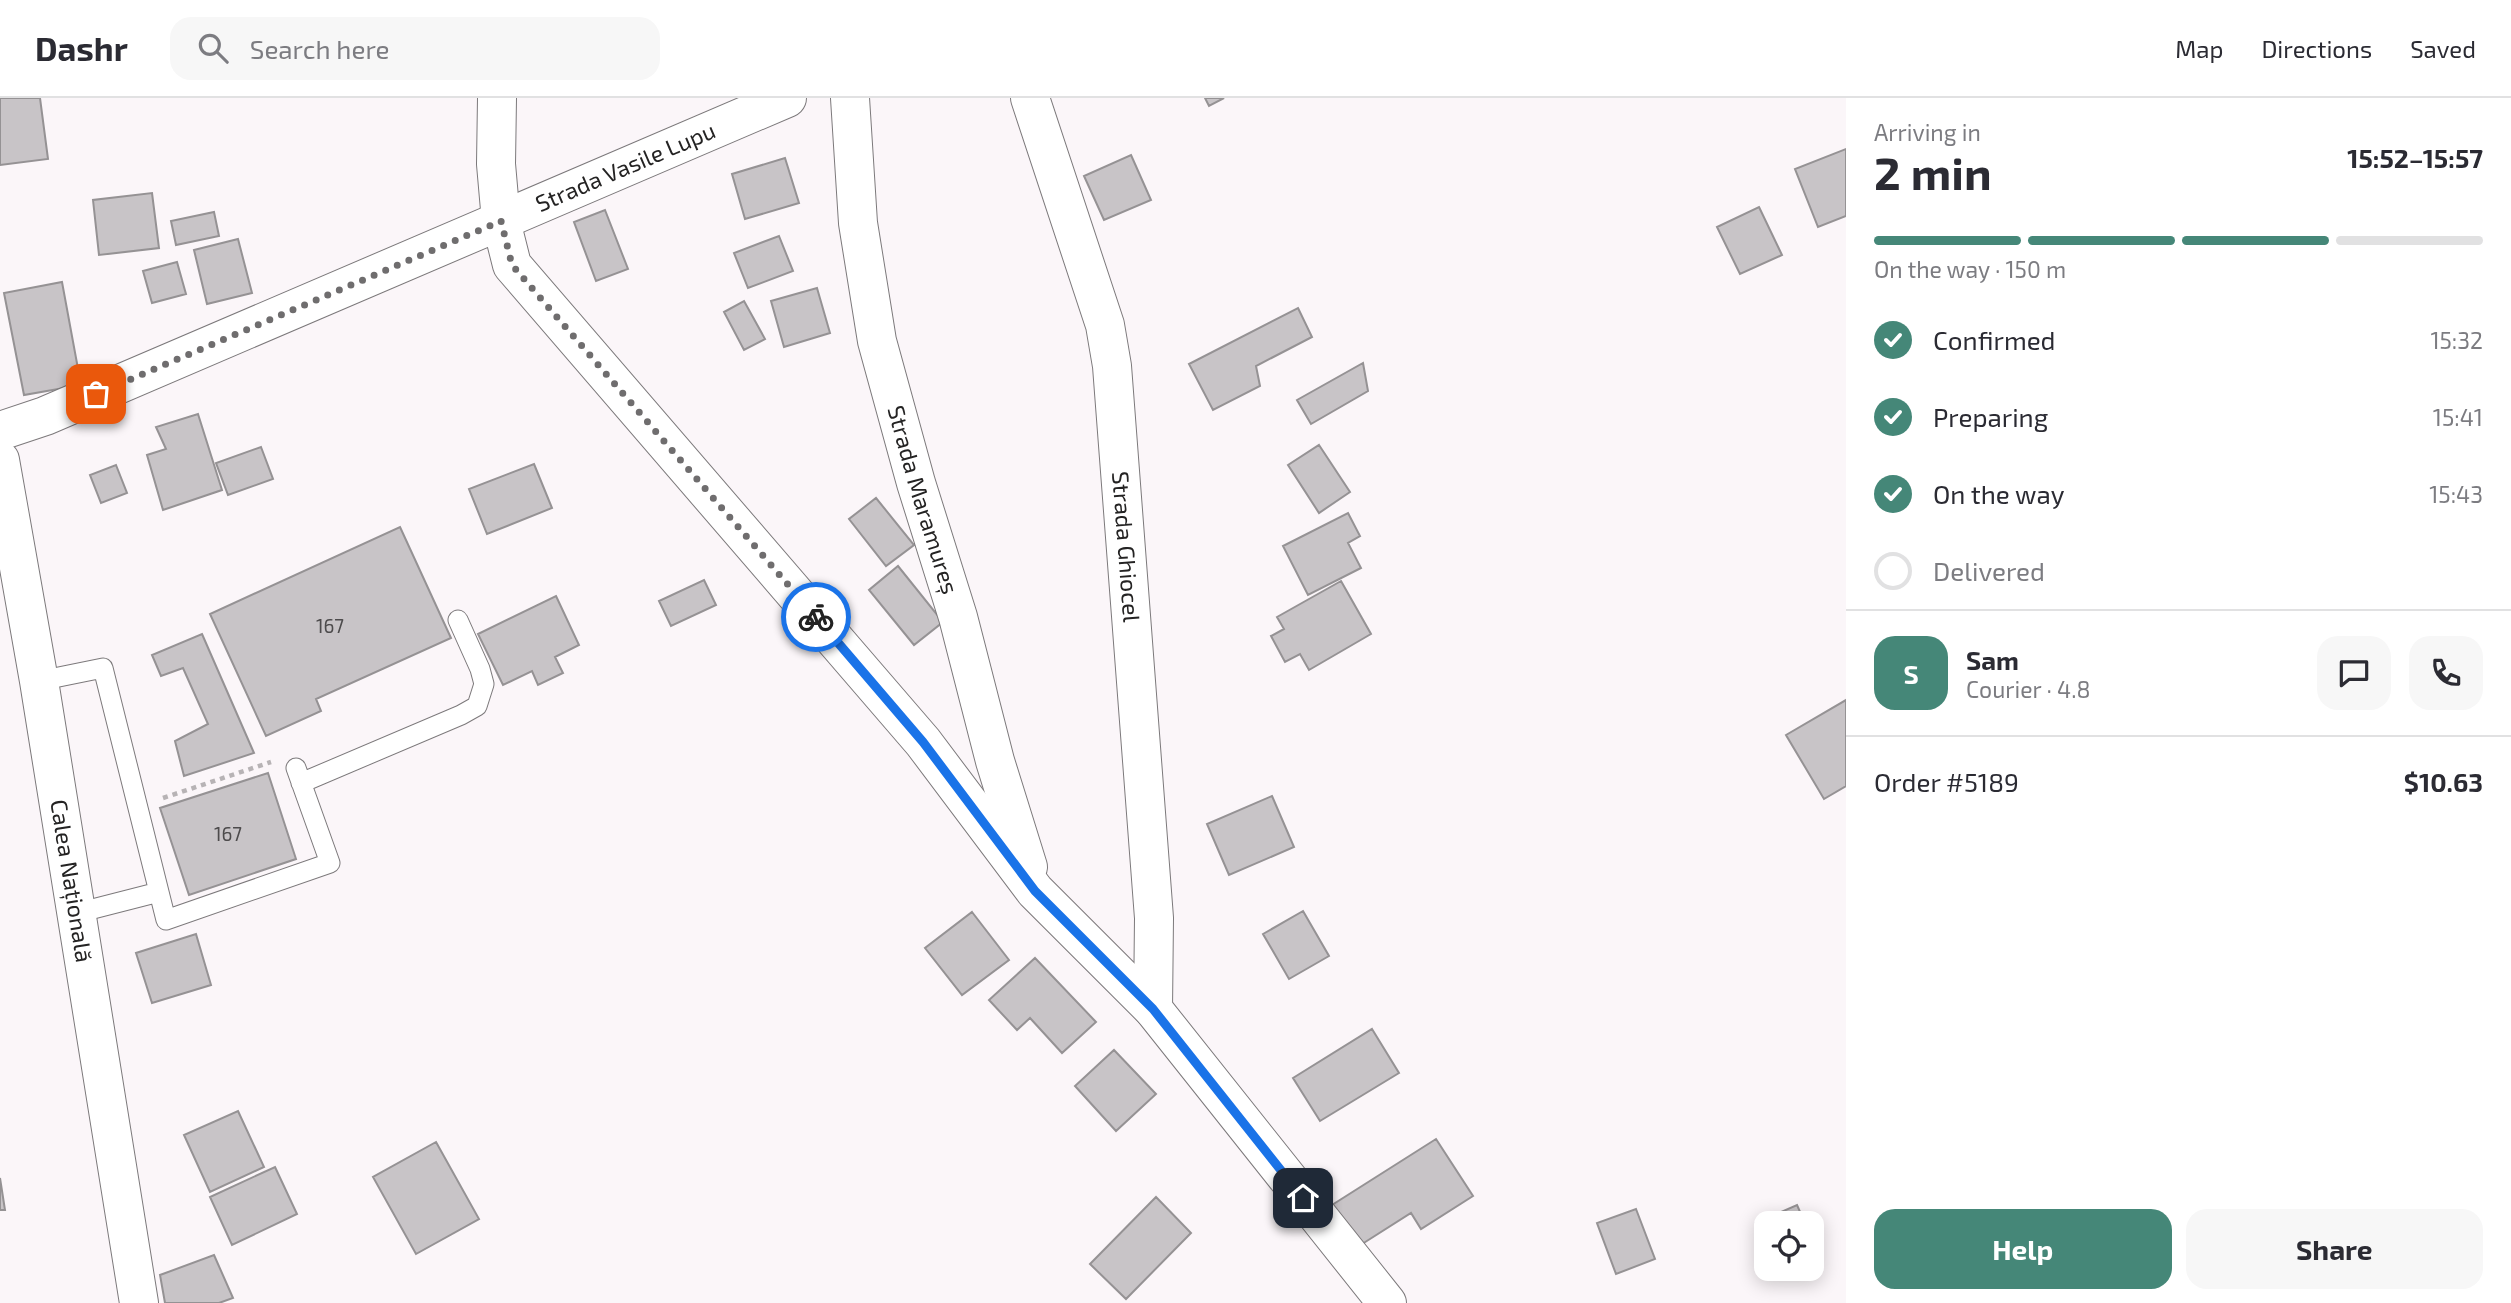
<!DOCTYPE html>
<html lang="en">
<head>
<meta charset="utf-8">
<style>
	:root { --surface:#fff; --page:#f7f7f7; --text:#2b2b33; --muted:#7c7c81; --line:#e1e1e2; --accent:#458778 }
	body { margin:0; font-family:"Exo 2",sans-serif; background:var(--page); color:var(--text); height:100vh; display:flex; flex-direction:column; font-size:26px; white-space:nowrap }
	* { box-sizing:border-box; margin:0 }
	p { font-size:23px; color:var(--muted) }
	.icon { flex:none; width:38px; height:38px; fill:none; stroke:currentColor; stroke-width:2; stroke-linecap:round; stroke-linejoin:round }
	.map { position:relative; flex:1; overflow:hidden }
	.details { display:flex; flex-direction:column; background:var(--surface); width:665px }
	.details>* { flex:none }
	.tools { position:absolute; left:1754px; top:1113px; display:grid; gap:14px }
	.tools a { display:grid; place-items:center; width:70px; height:70px; border-radius:14px; background:var(--surface); box-shadow:0 4px 18px #0003; font-size:35px }
	.pin { position:absolute; display:grid; place-items:center; width:60px; height:60px; color:#fff; margin:-30px; border-radius:14px; box-shadow:0 4px 10px #0006 }
	.courier { position:absolute; display:grid; place-items:center; width:70px; height:70px; margin:-35px; border:5px solid #1a73e8; border-radius:50%; background:#fff; color:#222; box-shadow:0 2px 9px #0007 }
	.headline em { font-style:normal; font-weight:700 }
	.headline div { display:flex; flex-direction:column-reverse }
	.headline { display:flex; align-items:center; justify-content:space-between; height:119px; padding:0 28px }
	h1 { font-size:46px; font-weight:700; line-height:52px }
	.bar { display:grid; grid-template-columns:repeat(4,1fr); gap:10px 7px; align-content:center; height:84px; padding:0 28px }
	.bar i { height:9px; border-radius:5px; background:var(--line) }
	.bar .active { background:var(--accent) }
	.bar p { grid-column:span 4 }
	.line { display:flex; align-items:center; gap:18px; padding:0 28px; border-top:2px solid var(--line) }
	.line div { flex:1 }
	.round { display:grid; place-items:center; flex:none; width:74px; height:74px; border-radius:21px; background:var(--page) }
	ol { padding:0 28px; list-style:none }
	li { display:flex; align-items:center; gap:21px; height:77px }
	li p { margin-inline-start:auto }
	li .icon { padding:7px; border-radius:50%; background:var(--accent); color:#fff; stroke-width:4 }
	li:last-child { color:var(--muted) }
	li i { width:38px; height:38px; border:4px solid var(--line); border-radius:50% }
	.button { display:flex; gap:14px; margin-top:auto; padding:14px 28px }
	.button a { flex:1; height:80px; border-radius:21px; background:var(--accent); color:#fff; font-size:28px; font-weight:700; line-height:80px; text-align:center }
	.button a+a { background:var(--page); color:var(--text) }
	header { display:flex; align-items:center; gap:42px; box-sizing:border-box; height:98px; padding:0 35px; background:var(--surface); border-bottom:2px solid var(--line) }
	header strong { font-size:33px }
	nav { display:flex; gap:38px; margin-inline-start:auto; font-size:24px }
	.search { width:490px; height:63px; background:var(--page); display:flex; align-items:center; gap:18px; box-sizing:border-box; padding:0 24px; border-radius:21px; color:var(--muted); font-size:26px }
	main { display:flex; flex:1; min-height:0 }
	.map>svg:first-child { display:block }
</style>
</head>
<body>
<header>
<strong>Dashr</strong>
<div class="search"><svg class="icon" aria-label="search" viewBox="0 0 24 24"><circle cx="10" cy="10" r="6"/><path d="M15 15l6 6"/></svg>Search here</div>
<nav><a>Map</a><a>Directions</a><a>Saved</a></nav>
</header>
<main>
<div class="map">
<svg width="1846" height="1205" viewBox="0 0 1846 1205">
	<rect width="100%" height="100%" fill="#fbf6f9"/>
	<path fill="#c8c4c7" stroke="#959294" stroke-width="2" d="M0,0H40L48,61L0,67Z
		M1205,0H1224L1209,8Z
		M1846,51V118L1818,129L1795,71Z
		M1131,57L1151,102L1104,122L1084,78Z
		M785,60L799,105L745,121L732,76Z
		M152,95L159,150L99,157L93,102Z
		M1759,109L1782,157L1740,176L1717,129Z
		M605,112L628,171L596,183L574,124Z
		M214,114L219,138L176,147L171,123Z
		M779,138L793,173L748,190L734,155Z
		M238,141L252,195L207,206L194,152Z
		M177,164L186,196L152,205L143,173Z
		M62,184L81,287L24,297L4,195Z
		M817,190L830,235L784,249L771,203Z
		M744,203L765,241L744,252L724,214Z
		M1298,210L1312,239L1256,268L1260,288L1213,312L1189,266Z
		M1363,265L1368,293L1311,326L1297,302Z
		M198,316L222,392L163,412L147,357L166,351L156,329Z
		M1319,347L1350,394L1319,415L1288,367Z
		M261,349L273,381L228,397L216,365Z
		M534,366L552,410L487,436L469,391Z
		M116,367L127,395L101,405L90,377Z
		M876,400L914,447L886,468L849,421Z
		M1348,415L1360,438L1348,445L1361,470L1308,497L1283,448Z
		M400,429L451,540L316,601L321,613L266,638L210,516Z
		M898,468L943,524L914,547L869,492Z
		M704,482L716,507L671,528L659,503Z
		M1341,483L1371,536L1309,572L1300,556L1285,564L1271,538L1284,531L1277,519Z
		M556,498L579,547L555,559L563,575L538,587L532,573L503,587L478,536Z
		M202,536L254,655L184,678L175,643L208,626L183,570L161,578L152,557Z
		M1846,602V688L1824,701L1786,637Z
		M268,675L296,761L189,797L160,710Z
		M1272,698L1294,749L1229,777L1207,726Z
		M1303,813L1329,858L1289,881L1263,836Z
		M972,814L1009,862L962,897L925,850Z
		M196,836L211,887L152,905L136,855Z
		M1035,860L1096,924L1062,955L1030,920L1017,932L989,902Z
		M1372,931L1399,975L1320,1023L1293,980Z
		M1114,952L1156,996L1116,1033L1075,988Z
		M238,1013L264,1069L210,1094L184,1037Z
		M1436,1041L1473,1098L1421,1131L1411,1115L1359,1148L1332,1107Z
		M436,1044L479,1121L416,1156L373,1079Z
		M275,1069L297,1116L232,1147L210,1099Z
		M0,1080L5,1112H0Z
		M1156,1099L1191,1135L1126,1201L1090,1166Z
		M1797,1107L1805,1125H1766V1145L1756,1125Z
		M1636,1111L1655,1161L1616,1176L1597,1125Z
		M1811,1140L1819,1158L1811,1162Z
		M214,1157L233,1200L219,1205H165L160,1177Z"/>
	<g fill="none" stroke-linecap="round" stroke-linejoin="round">
		<defs>
			<path id="lane" d="M39,583L103,570L166,822L330,765L296,670
				M301,685L461,617L477,608L484,586L480,571L458,522
				M77,815L159,794"/>
			<g id="street">
				<path d="M497,0L496,66L501,123L512,167L923,644L1035,793L1153,911L1387,1205"/>
				<path id="s1" d="M850,0L858,125L877,243L916,385L958,519L995,663L1028,769"/>
				<path id="s2" d="M1030,0L1105,227L1112,268L1154,820L1153,911"/>
				<path id="s3" d="M0,333L45,318L787,0"/>
			</g>
			<g id="primary">
				<path id="s4" d="M0,362L39,583L139,1205"/>
			</g>
		</defs>
		<use href="#lane" stroke="#7c797b" stroke-width="21"/>
		<use href="#street" stroke="#7c797b" stroke-width="40"/>
		<use href="#primary" stroke="#7c797b" stroke-width="40"/>
		<path stroke="#b7b3b5" stroke-width="4.5" stroke-dasharray="5 5" stroke-linecap="butt" d="M163,700L271,664"/>
		<use href="#lane" stroke="#fff" stroke-width="19"/>
		<use href="#street" stroke="#fff" stroke-width="38"/>
		<use href="#primary" stroke="#fff" stroke-width="38"/>
	</g>
	<g fill="none" stroke-linecap="round" stroke-linejoin="round">
		<path stroke="#6f6d6e" stroke-width="7" stroke-dasharray="0 12.6" d="M96,296L501,123L512,167L816,519"/>
		<path stroke="#1a73e8" stroke-width="9" d="M816,519L923,644L1035,793L1153,911L1303,1100"/>
	</g>
	<g text-anchor="middle" stroke-width="6" stroke-linejoin="round" paint-order="stroke">
		<g font-size="19" fill="#4d4b4c">
			<text x="330" y="535">167</text>
			<text x="228" y="743">167</text>
		</g>
		<g font-size="23" fill="#242323" stroke="#fff">
			<text dy="8" stroke="none"><textPath href="#s3" startOffset="679">Strada Vasile Lupu</textPath></text>
			<text dy="8" stroke="none"><textPath href="#s1" startOffset="410">Strada Maramureș</textPath></text>
			<text dy="8" stroke="none"><textPath href="#s2" startOffset="462">Strada Ghiocel</textPath></text>
			<text dy="8" stroke="none"><textPath href="#s4" startOffset="427">Calea Națională</textPath></text>
		</g>
	</g>
</svg>
<div class="tools">
<a><svg class="icon" aria-label="locate" viewBox="0 0 24 24"><circle cx="12" cy="12" r="6"/><path d="M12 2v4M12 18v4M2 12h4M18 12h4"/></svg></a>
</div>
<div class="pin" style="left:96px;top:296px;background:#ea580c"><svg class="icon" aria-label="bag" viewBox="0 0 24 24"><path d="M5 8h14l-1 12H6zM9 8a3 3 0 0 1 6 0"/></svg></div>
<div class="pin" style="left:1303px;top:1100px;background:#1f2937"><svg class="icon" aria-label="home" viewBox="0 0 24 24"><path d="M3 11l9-7 9 7M6 9v11h12V9"/></svg></div>
<div class="courier" style="left:816px;top:519px"><svg class="icon" aria-label="bike" viewBox="0 0 24 24"><circle cx="6" cy="16" r="4"/><circle cx="18" cy="16" r="4"/><path d="M6 16l4-8h5l3 8M10 8l3 8H6M13 5h3"/></svg></div>
</div>
<section class="details">
<div class="headline"><div><h1>2 min</h1><p>Arriving in</p></div><em>15:52–15:57</em></div>
<div class="bar"><i class="active"></i><i class="active"></i><i class="active"></i><i></i><p>On the way · 150 m</p></div>
<ol>
<li><svg class="icon" aria-label="check" viewBox="0 0 24 24"><path d="M5 12l5 5 9-10"/></svg>Confirmed<p>15:32</p></li>
<li><svg class="icon" aria-label="check" viewBox="0 0 24 24"><path d="M5 12l5 5 9-10"/></svg>Preparing<p>15:41</p></li>
<li><svg class="icon" aria-label="check" viewBox="0 0 24 24"><path d="M5 12l5 5 9-10"/></svg>On the way<p>15:43</p></li>
<li><i></i>Delivered</li>
</ol>
<div class="line" style="height:126px"><b class="round" style="background:var(--accent);color:#fff">S</b><div><b>Sam</b><p>Courier · 4.8</p></div><a class="round"><svg class="icon" aria-label="chat" viewBox="0 0 24 24"><path d="M4 5h16v11H9l-5 4z"/></svg></a><a class="round"><svg class="icon" aria-label="phone" viewBox="0 0 24 24"><path d="M5 4h4l2 5-3 2q2 4 5 5l2-3 5 2v4C11 20 4 13 5 4z"/></svg></a></div>
<div class="line" style="height:91px"><div>Order #5189</div><b>$10.63</b></div>
<div class="button"><a>Help</a><a>Share</a></div>
</section>
</main>
</body>
</html>
